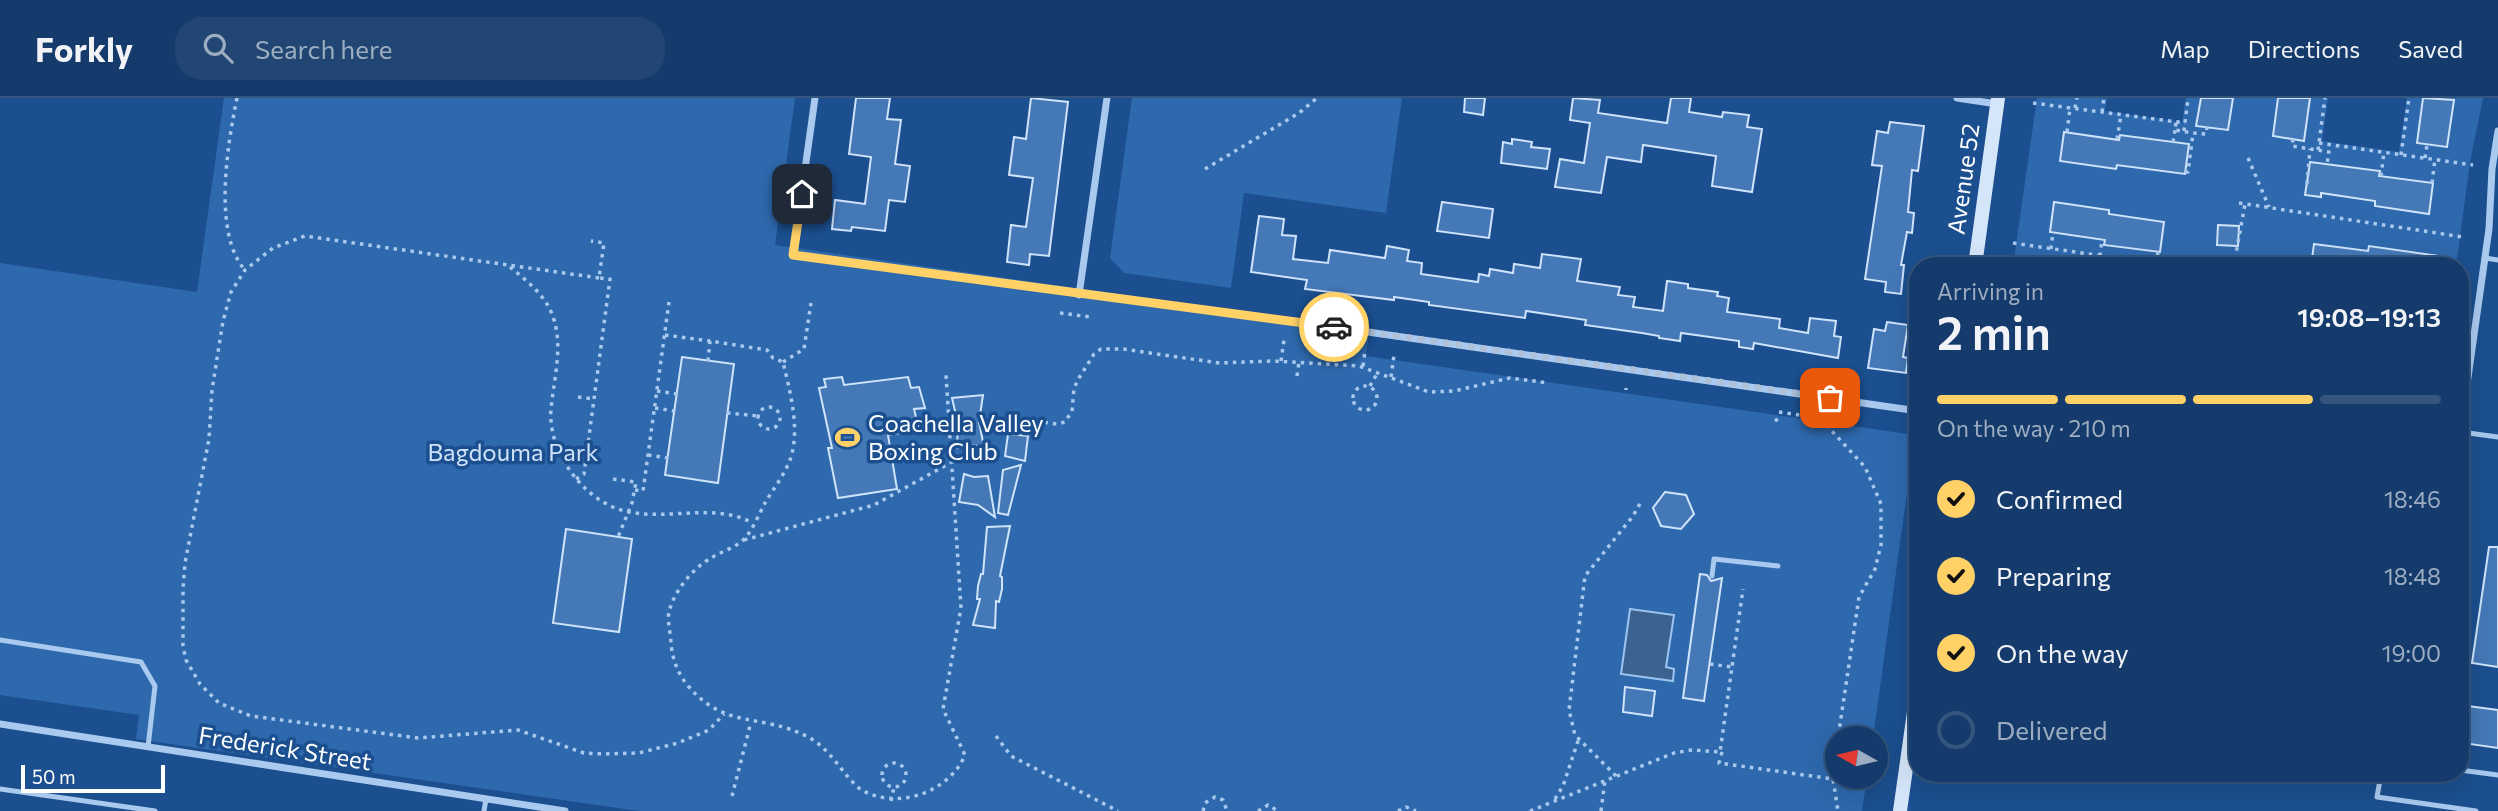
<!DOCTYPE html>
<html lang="en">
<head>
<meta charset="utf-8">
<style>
	:root { --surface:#143b6b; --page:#214673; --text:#f1f3f6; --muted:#9dadc1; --line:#33557e; --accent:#ffd166 }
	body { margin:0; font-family:Commissioner,sans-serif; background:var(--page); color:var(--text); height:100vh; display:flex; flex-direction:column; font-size:26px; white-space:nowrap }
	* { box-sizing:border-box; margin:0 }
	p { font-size:23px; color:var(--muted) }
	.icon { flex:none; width:38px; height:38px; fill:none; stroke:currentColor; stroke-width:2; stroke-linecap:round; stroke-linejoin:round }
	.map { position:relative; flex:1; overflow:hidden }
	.sheet { position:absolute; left:1909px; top:159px; width:560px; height:525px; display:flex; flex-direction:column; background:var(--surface); border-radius:28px; box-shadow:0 7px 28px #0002,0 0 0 2px var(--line) }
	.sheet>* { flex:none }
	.needle { width:46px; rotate:278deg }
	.fabs { position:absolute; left:1825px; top:628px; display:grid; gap:14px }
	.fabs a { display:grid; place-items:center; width:63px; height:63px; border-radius:50%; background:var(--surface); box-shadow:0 7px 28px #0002,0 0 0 2px var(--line); font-size:35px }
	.scale { position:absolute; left:21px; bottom:18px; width:144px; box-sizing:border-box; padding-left:7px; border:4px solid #fff; border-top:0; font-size:19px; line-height:24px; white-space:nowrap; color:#fff; -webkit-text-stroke:5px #1b4f8f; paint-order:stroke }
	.pin { position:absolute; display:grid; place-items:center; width:60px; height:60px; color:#fff; margin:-30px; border-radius:14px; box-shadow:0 4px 10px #0006 }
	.courier { position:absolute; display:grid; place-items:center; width:70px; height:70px; margin:-35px; border:5px solid #ffd166; border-radius:50%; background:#fff; color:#222; box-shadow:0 2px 9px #0007 }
	.summary em { font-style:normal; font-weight:600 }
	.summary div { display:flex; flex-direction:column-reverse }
	.summary { display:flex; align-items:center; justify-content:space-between; height:119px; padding:0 28px }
	h1 { font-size:46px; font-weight:600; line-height:52px }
	.bar { display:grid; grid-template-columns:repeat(4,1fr); gap:10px 7px; align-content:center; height:84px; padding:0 28px }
	.bar i { height:9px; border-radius:5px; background:var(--line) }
	.bar .active { background:var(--accent) }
	.bar p { grid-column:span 4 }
	ol { padding:0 28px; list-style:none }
	li { display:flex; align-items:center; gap:21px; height:77px }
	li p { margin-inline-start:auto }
	li .icon { padding:7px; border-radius:50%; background:var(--accent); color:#111; stroke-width:4 }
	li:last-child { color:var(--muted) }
	li i { width:38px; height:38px; border:4px solid var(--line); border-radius:50% }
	header { display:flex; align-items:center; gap:42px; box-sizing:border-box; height:98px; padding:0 35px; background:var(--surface); border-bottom:2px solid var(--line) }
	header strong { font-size:33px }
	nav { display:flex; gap:38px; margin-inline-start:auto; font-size:24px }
	.search { width:490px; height:63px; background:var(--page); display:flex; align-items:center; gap:18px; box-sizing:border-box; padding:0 24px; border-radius:28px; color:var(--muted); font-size:26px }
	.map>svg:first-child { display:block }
</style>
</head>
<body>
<header>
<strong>Forkly</strong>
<div class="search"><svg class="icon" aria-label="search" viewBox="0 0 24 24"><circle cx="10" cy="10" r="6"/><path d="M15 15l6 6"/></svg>Search here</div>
<nav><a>Map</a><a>Directions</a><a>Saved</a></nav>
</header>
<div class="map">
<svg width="2498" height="713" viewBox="0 0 2498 713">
	<rect width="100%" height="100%" fill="#1b4f8f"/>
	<path fill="#2e69ad" d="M224,0H795L775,147L1369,232L1366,258L1915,337L1873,640H1838V679H1867L1862,713H639L136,641L139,617L0,597V165L197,194Z
		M1132,0H1402L1386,115L1244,95L1231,190L1124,175L1110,160Z
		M2037,0H2107L2105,13L2182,24L2186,0H2328L2322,43L2399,54L2407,0H2483L2470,64L2456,168H2142L2088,159L2086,168H2013Z"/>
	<path fill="#3c6290" stroke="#9cc4f0" stroke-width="2" d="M1630,511L1674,517L1666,569L1674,571L1673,583L1621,576Z"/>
	<path fill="#4478b7" stroke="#cfe3fa" stroke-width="2" d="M856,0H890L887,21L901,22L895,66L910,68L905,104L889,102L885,133L852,129L851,133L832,131L835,102L865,106L871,59L849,56Z
		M1031,0L1068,4L1049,158L1030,156L1029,167L1007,164L1011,127L1026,129L1033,80L1009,77L1014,39L1026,41Z
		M1465,0H1485L1483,17L1464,14Z
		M1573,0L1600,2L1598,15L1667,25L1671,0H1691L1689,14L1722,19L1723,14L1749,17L1747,29L1762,31L1752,94L1712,88L1716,58L1643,47L1641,64L1607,59L1601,95L1555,89L1560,61L1584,65L1590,25L1570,22Z
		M2201,0H2233L2228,32L2196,28Z
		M2278,0H2310L2304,43L2273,38Z
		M2423,0L2454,2L2447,49L2417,45Z
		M1890,24L1924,28L1918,73L1912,72L1908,114L1914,115L1912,135L1907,134L1901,167H1904L1901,196L1885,194L1886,184L1865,181L1882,68L1872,67L1877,33L1888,35Z
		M2064,34L2119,42L2120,37L2189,46L2185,76L2117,67L2116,71L2060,63Z
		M1512,41L1532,44L1531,49L1550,51L1547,71L1501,65L1503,44L1512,46Z
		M2310,64L2380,73L2379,78L2433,85L2429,116L2375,108V103L2321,95V99L2305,97Z
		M1442,104L1493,111L1489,140L1437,133Z
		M2054,104L2109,112V116L2164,124L2160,154L2104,147L2105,142L2050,134Z
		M1259,118L1284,121L1282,137L1296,138L1293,161L1328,165L1330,152L1385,160L1387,148L1409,152L1407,163L1422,165L1421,176L1478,184L1479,176L1489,178L1490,171L1513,175L1514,166L1540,170L1542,156L1581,161L1577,183L1620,189L1618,197L1635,199L1633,209L1663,213L1667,183L1688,186V190L1718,194L1717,198L1729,200L1727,214L1780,221L1779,230L1808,235L1810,220L1836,223L1834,238L1841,239L1838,260L1754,245L1753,251L1739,249V243L1681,235L1680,243L1659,240V238L1642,235L1585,227L1586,222L1526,213L1525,220L1429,207V204L1394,199V202L1305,191L1307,182L1251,174Z
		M2218,127L2239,128L2238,148L2217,147Z
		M2314,146L2368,153L2369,148L2446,159L2445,168H2311Z
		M1887,224L1908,227L1903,259L1908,260L1906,275L1868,270L1874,231L1885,233Z
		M682,259L734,266L718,385L665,377Z
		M842,279L844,287L908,279L911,290L919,289L925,310L914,311L919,332L888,337L897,391L838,400L828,350H832L819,290L826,289L824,281Z
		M983,297L979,324L984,349L972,347L957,350L958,326L952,300Z
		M1008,336L1028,338L1025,363L1005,358Z
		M1021,367L1008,417L998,415L1003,372Z
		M964,376L974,379L988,378L995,419L978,407L959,404Z
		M1665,394L1686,397L1694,416L1681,431L1661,428L1653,410Z
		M1010,428L1000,478L1002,479V491L999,504L996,503L995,530L973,527L980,501H977L978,488L981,476H983L987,429Z
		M566,431L632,441L619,534L553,525Z
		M2489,449H2498V569L2472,565Z
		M1700,476L1707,477L1711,483L1722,480L1704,603L1683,600Z
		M1625,589L1655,593L1652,618L1623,614Z
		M2468,608L2498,612V650L2463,645Z"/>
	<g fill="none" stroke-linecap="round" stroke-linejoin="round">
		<path stroke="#a9c9ee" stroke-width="3.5" stroke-dasharray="3.5 5" stroke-linecap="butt" d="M237,0C228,44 212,135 245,172
			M2033,5L2185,25
			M2075,10L2077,0
			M2102,14L2104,0
			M2176,25L2175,32L2193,35
			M2184,33L2188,0
			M2067,34L2070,10
			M2117,41L2121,17
			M2293,41L2292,48L2329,54L2327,66
			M2173,44L2175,32
			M2319,45L2473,67
			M2318,52L2325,0
			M2401,57L2409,0
			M2248,60L2269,109
			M2425,60L2427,47
			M1205,71L1299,15L1317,0
			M2185,74H2188L2193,35L2206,36L2207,29
			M2381,78L2384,54
			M2432,85L2435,61
			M2307,86L2310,51
			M2239,105L2463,139
			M2013,145L2171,168
			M2051,151L2053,134
			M2100,158L2102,141
			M2235,161L2245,106
			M2156,166L2158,154
			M2052,168L2053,161
			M2083,168L2084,165
			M510,169C526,182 544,196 552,216C564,247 554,279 551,311C548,347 573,386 603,404C650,432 706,400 753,425
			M599,180L305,138L273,150L245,172L231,194L223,223L212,292L209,341L185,465L183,491V548L186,562L200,586L219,605L251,618L418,640L518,632L584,655L605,656L639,655L678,645L709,632L724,616
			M1060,215L1091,219
			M665,237L710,243
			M708,263L710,243L767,252L773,260L783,264C790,294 800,329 791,359C786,375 773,391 765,405C759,416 752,434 743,442C735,450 720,454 711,460C693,470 674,493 669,514C667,523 671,536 671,546C673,563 678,576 689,589C726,632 763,615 808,639C831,651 841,675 860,691C896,713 949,695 965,657L943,611L961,510L946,277
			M1281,263L1284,242
			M783,264L804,251L811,205
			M1363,268L1365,253
			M1297,278L1299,264
			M1391,279L1394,257
			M1353 300a12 12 0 1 1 24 0a12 12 0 1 1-24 0Z
			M1370,288L1378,274
			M1626,292V290
			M657,293L677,296
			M578,299L594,301
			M758 320a11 11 0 1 1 22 0a11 11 0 1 1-22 0Z
			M655,310L674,313
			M1779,314L1820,320L1865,369L1881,406V447L1875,471L1859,499L1838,640
			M727,315L759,318
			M1036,323L1057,326L1065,324L1072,313L1074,290L1079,280L1094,256L1101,251H1123L1219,265L1273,263L1359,268L1429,294L1454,293L1510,280L1549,285
			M1775,323L1780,319
			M648,357L668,360
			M576,381L584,376L610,181L599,180L604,145L591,143
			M613,381L636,384L632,405L618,439
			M635,392L643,393L669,204
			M744,442L874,407L950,365
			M1710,566L1732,569
			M996,638L1011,658L1118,713
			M1722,654L1719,665L1833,681L1838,713
			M882 677a12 12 0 1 1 24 0a12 12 0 1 1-24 0Z
			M1616,678L1575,637L1569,612L1585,478L1633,418L1642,402
			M1833,681L1838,646
			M732,698L751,624
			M1555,701L1563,688L1579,640
			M891,703L894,689
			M1203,713L1205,705L1215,699L1223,702L1227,713
			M1258,713L1268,707L1278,713
			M1398,713L1406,709L1416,713
			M1530,713L1674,655L1692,652L1720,654L1743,491
			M1601,713L1605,682"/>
		<path stroke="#a9c9ee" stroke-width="5" d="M2485,160L2498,162
			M2461,334L2498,339
			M1712,478L1714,461L1778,468
			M0,542L141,564L155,588L148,649
			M2460,672L2498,677
			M2381,676L2377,699L2476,713
			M0,691L155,713
			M484,713L486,701"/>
		<path stroke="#a9c9ee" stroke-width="7" d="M815,0L793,157L1326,228L1918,313
			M1957,0L1997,6
			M1079,197L1107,0
			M2460,336L2489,131L2492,71L2498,33
			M0,626L565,713"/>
		<path stroke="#d6e6fa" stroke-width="14" d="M1975,168L1998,0
			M1900,713L1918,586"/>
	</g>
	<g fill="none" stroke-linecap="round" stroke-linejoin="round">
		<path stroke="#afc1d8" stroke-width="7" stroke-dasharray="0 12.6" d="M1334,229L1830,300"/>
		<path stroke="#ffd166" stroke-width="9" d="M802,96L793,157L1334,229"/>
	</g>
	<defs>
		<symbol id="stadium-bare" viewBox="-9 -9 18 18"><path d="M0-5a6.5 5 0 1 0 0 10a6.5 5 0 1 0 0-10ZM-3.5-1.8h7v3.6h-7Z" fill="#ffd166" stroke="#1b4f8f" stroke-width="2.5" paint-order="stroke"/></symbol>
	</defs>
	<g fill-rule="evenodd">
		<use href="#stadium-bare" x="830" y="322" width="35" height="35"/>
	</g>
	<g text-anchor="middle" stroke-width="7" stroke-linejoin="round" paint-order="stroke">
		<g font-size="24" fill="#fff" stroke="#1b4f8f">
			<text transform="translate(1964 81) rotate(-82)" y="8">Avenue 52</text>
			<text transform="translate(285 651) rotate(9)" y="8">Frederick Street</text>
		</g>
		<g font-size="24" fill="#fff" stroke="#1b4f8f" text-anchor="start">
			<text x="868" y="334">Coachella Valley<tspan x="868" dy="28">Boxing Club</tspan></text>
		</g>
		<g font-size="24" fill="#cfe3fa" stroke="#1b4f8f">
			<text x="513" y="363">Bagdouma Park</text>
		</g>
	</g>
</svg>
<div class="fabs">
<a><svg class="needle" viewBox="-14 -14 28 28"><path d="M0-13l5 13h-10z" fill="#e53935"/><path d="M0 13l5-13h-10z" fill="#9dadc1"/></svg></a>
</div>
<div class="scale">50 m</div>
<div class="pin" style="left:1830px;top:300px;background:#ea580c"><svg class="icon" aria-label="bag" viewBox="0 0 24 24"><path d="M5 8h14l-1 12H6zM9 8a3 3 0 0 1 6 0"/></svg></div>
<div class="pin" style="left:802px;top:96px;background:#1f2937"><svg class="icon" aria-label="home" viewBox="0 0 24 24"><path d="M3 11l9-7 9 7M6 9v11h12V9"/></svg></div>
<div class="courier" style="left:1334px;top:229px"><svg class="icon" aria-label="car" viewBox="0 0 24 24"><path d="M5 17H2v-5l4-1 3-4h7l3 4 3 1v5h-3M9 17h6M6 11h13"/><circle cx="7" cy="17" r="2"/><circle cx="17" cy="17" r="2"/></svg></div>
<section class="sheet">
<div class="summary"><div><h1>2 min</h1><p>Arriving in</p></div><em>19:08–19:13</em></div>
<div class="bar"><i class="active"></i><i class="active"></i><i class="active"></i><i></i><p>On the way · 210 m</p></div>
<ol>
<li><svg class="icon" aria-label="check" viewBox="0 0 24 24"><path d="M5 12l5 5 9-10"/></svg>Confirmed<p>18:46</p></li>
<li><svg class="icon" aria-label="check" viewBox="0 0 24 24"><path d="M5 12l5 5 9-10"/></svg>Preparing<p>18:48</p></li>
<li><svg class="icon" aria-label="check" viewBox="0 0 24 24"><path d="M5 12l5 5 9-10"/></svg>On the way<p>19:00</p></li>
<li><i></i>Delivered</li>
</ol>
</section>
</div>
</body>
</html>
